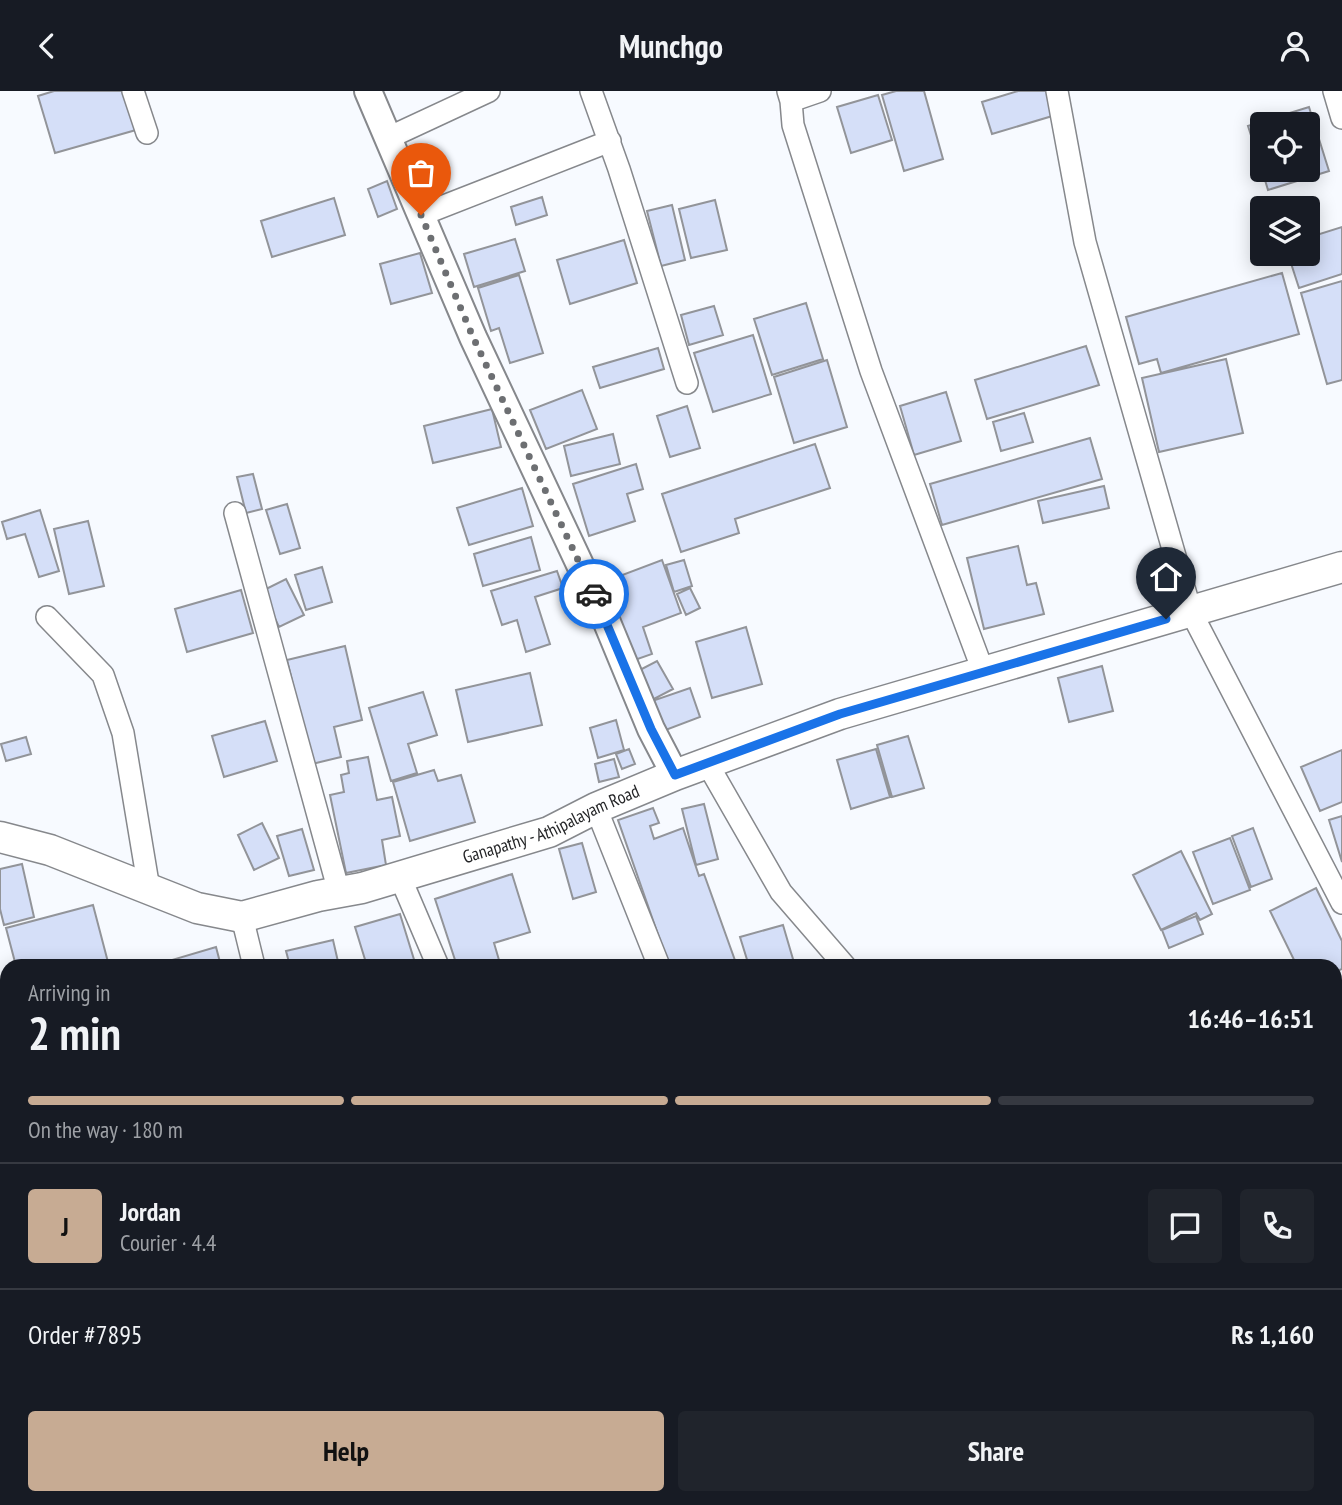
<!DOCTYPE html>
<html lang="en">
<head>
<meta charset="utf-8">
<style>
	:root { --surface:#171b24; --page:#20242c; --text:#f1f3f6; --muted:#9ea1a6; --line:#363941; --accent:#c7ab93 }
	body { margin:0; font-family:"PT Sans Narrow",sans-serif; background:var(--page); color:var(--text); height:100vh; display:flex; flex-direction:column; font-size:26px; white-space:nowrap }
	* { box-sizing:border-box; margin:0 }
	p { font-size:23px; color:var(--muted) }
	.icon { flex:none; width:38px; height:38px; fill:none; stroke:currentColor; stroke-width:2; stroke-linecap:round; stroke-linejoin:round }
	.map { position:relative; flex:1; overflow:hidden }
	.side { position:absolute; left:0px; top:868px; width:1342px; height:546px; display:flex; flex-direction:column; background:var(--surface); border-radius:21px 21px 0 0; box-shadow:0 4px 18px #0003 }
	.side>* { flex:none }
	.tools { position:absolute; left:1250px; top:21px; display:grid; gap:14px }
	.tools a { display:grid; place-items:center; width:70px; height:70px; border-radius:7px; background:var(--surface); box-shadow:0 4px 18px #0003; font-size:35px }
	.pin { position:absolute; display:grid; place-items:center; width:60px; height:60px; color:#fff; margin:-72px -30px; border-radius:50% 50% 50% 0; rotate:-45deg; box-shadow:0 0 7px #0007 }
	.pin .icon { rotate:45deg }
	.courier { position:absolute; display:grid; place-items:center; width:70px; height:70px; margin:-35px; border:5px solid #1a73e8; border-radius:50%; background:#fff; color:#222; box-shadow:0 2px 9px #0007 }
	.overview em { font-style:normal; font-weight:800 }
	.overview div { display:flex; flex-direction:column-reverse }
	.overview { display:flex; align-items:center; justify-content:space-between; height:119px; padding:0 28px }
	h1 { font-size:46px; font-weight:800; line-height:52px }
	.bar { display:grid; grid-template-columns:repeat(4,1fr); gap:10px 7px; align-content:center; height:84px; padding:0 28px }
	.bar i { height:9px; border-radius:5px; background:var(--line) }
	.bar .selected { background:var(--accent) }
	.bar p { grid-column:span 4 }
	.line { display:flex; align-items:center; gap:18px; padding:0 28px; border-top:2px solid var(--line) }
	.line div { flex:1 }
	.round { display:grid; place-items:center; flex:none; width:74px; height:74px; border-radius:7px; background:var(--page) }
	.action { display:flex; gap:14px; margin-top:auto; padding:14px 28px }
	.action a { flex:1; height:80px; border-radius:7px; background:var(--accent); color:#111; font-size:28px; font-weight:800; line-height:80px; text-align:center }
	.action a+a { background:var(--page); color:var(--text) }
	header { display:flex; justify-content:space-between; align-items:center; height:91px; padding:0 28px; background:var(--surface); font-size:32px; font-weight:800 }
	.map>svg:first-child { display:block }
</style>
</head>
<body>
<header><svg class="icon" aria-label="back" viewBox="0 0 24 24"><path d="M15 5l-7 7 7 7"/></svg>Munchgo<svg class="icon" aria-label="person" viewBox="0 0 24 24"><circle cx="12" cy="8" r="4"/><path d="M4 21q1-7 8-7t8 7"/></svg></header>
<div class="map">
<svg width="1342" height="1414" viewBox="0 0 1342 1414">
	<rect width="100%" height="100%" fill="#f7faff"/>
	<path fill="#d5dff8" stroke="#929499" stroke-width="2" d="M54,0H125L136,39L55,62L38,5Z
		M896,0H924L943,68L904,80L882,4Z
		M1018,0H1053L1059,23L992,43L982,11Z
		M878,4L892,49L851,62L837,16Z
		M1309,16L1329,80L1268,99L1262,79H1307V33H1262V79L1248,35Z
		M387,90L397,118L378,126L368,98Z
		M542,106L547,124L516,134L511,116Z
		M334,107L345,144L272,166L261,130Z
		M715,109L727,159L691,167L679,118Z
		M672,114L685,169L661,175L647,120Z
		M1342,136V183L1299,197L1288,163H1307V147Z
		M515,148L525,180L474,196L464,163Z
		M624,149L637,192L570,213L557,169Z
		M420,162L432,202L391,213L380,173Z
		M1282,182L1299,243L1161,282L1157,268L1139,273L1126,226Z
		M519,184L543,262L510,272L499,237L491,240L478,197Z
		M1342,190V289L1327,293L1301,202Z
		M806,212L823,268L772,284L754,228Z
		M714,215L723,244L689,254L681,224Z
		M753,244L771,303L713,321L694,262Z
		M1086,255L1099,294L987,328L975,289Z
		M658,257L664,278L600,297L593,276Z
		M1226,268L1243,342L1159,361L1142,287Z
		M827,269L847,336L794,352L774,286Z
		M582,299L597,338L546,358L530,319Z
		M946,301L961,350L914,364L900,315Z
		M687,315L700,357L670,366L657,325Z
		M492,318L501,356L433,372L424,335Z
		M1024,322L1033,351L1001,360L993,331Z
		M613,343L620,373L571,385L564,355Z
		M1090,347L1102,388L942,434L930,393Z
		M815,353L830,397L735,428L739,442L681,461L662,403Z
		M636,373L643,398L627,403L635,430L589,445L573,393Z
		M253,383L262,418L246,422L237,386Z
		M1104,395L1109,417L1043,432L1038,410Z
		M522,397L533,435L469,454L457,417Z
		M287,413L300,457L280,463L266,419Z
		M40,419L59,480L39,486L25,443L7,448L2,431Z
		M88,430L104,495L69,503L54,438Z
		M531,446L540,479L483,495L474,463Z
		M1018,455L1027,494L1036,492L1044,523L984,538L967,467Z
		M662,469L681,522L643,536L652,563L629,571L601,492Z
		M684,469L692,495L674,501L666,474Z
		M322,476L332,511L306,519L295,484Z
		M557,480L563,497L535,506L550,553L526,561L517,529L502,534L491,500Z
		M286,488L304,524L279,536L262,500Z
		M690,497L700,517L686,524L677,503Z
		M241,499L253,542L187,561L175,518Z
		M746,536L762,593L712,607L696,551Z
		M345,555L362,629L334,636L341,666L312,673L287,569Z
		M657,570L673,598L652,609L636,581Z
		M1102,575L1113,620L1069,631L1058,587Z
		M530,582L542,634L468,651L456,599Z
		M690,597L700,626L663,640L652,610Z
		M423,601L437,644L408,653L417,682L391,690L369,617Z
		M616,629L624,659L598,667L590,637Z
		M265,630L277,670L224,686L212,645Z
		M908,645L924,697L892,706L877,654Z
		M26,646L31,663L6,670L1,653Z
		M629,658L635,673L622,678L616,663Z
		M876,658L890,706L851,718L837,669Z
		M1342,659V711L1320,720L1301,676Z
		M368,666L377,709L392,706L400,745L382,749L386,774L346,782L330,704L344,701L341,684L349,682L347,670Z
		M614,668L619,686L599,691L595,673Z
		M434,679L438,690L461,684L475,731L410,750L393,691Z
		M704,713L718,768L696,774L682,718Z
		M653,717L659,732L650,735L654,748L683,737L699,785L704,783L737,875H669L618,729Z
		M1342,725V771L1329,729Z
		M262,732L279,767L254,779L238,744Z
		M1253,737L1272,788L1251,796L1232,745Z
		M302,738L314,779L289,785L277,745Z
		M1230,747L1250,799L1213,813L1193,761Z
		M582,752L596,801L573,808L559,758Z
		M1181,760L1212,823L1200,829L1196,822L1161,839L1133,784Z
		M22,773L34,826L4,834L0,818V778Z
		M512,783L530,841L494,852L499,869L481,875H457L435,808Z
		M1316,797L1342,850V878L1335,881V875H1297L1270,820Z
		M93,814L109,875H16L6,837Z
		M400,823L416,875H367L355,836Z
		M1196,825L1203,843L1169,857L1162,839Z
		M783,834L795,875H749L740,846Z
		M333,849L339,875H290L286,860Z
		M216,856L221,875H167L165,871Z
		M193,1407H227L204,1414H195Z
		M746,1407H780L782,1414H748Z
		M899,1407H945L947,1414H901Z"/>
	<g fill="none" stroke-linecap="round" stroke-linejoin="round">
		<defs>
			<path id="minor" d="M133,0L147,42
				M591,0L619,78L687,292
				M788,0L791,10L793,34L871,280L983,580
				M1057,0L1085,151L1191,521L1342,812
				M1334,0L1342,27
				M791,10L820,0
				M388,47L489,0
				M421,124L610,50
				M235,422L339,801
				M47,526L103,584L123,642L149,798
				M707,672L781,801L845,875
				M596,717L659,875
				M400,786L438,875
				M242,826L254,875
				M1335,1358L1342,1366
				M396,1407L398,1414
				M665,1407L668,1414
				M868,1407L869,1410"/>
			<path id="tertiary" d="M368,0L473,246L606,529L651,638L675,684"/>
			<g id="secondary">
				<path id="s1" d="M0,746L50,759L197,817L242,826L318,805L362,797L549,741L596,717L675,684L840,623L1342,476"/>
			</g>
		</defs>
		<use href="#minor" stroke="#86888c" stroke-width="24"/>
		<use href="#tertiary" stroke="#86888c" stroke-width="30"/>
		<use href="#secondary" stroke="#86888c" stroke-width="33"/>
		<use href="#minor" stroke="#fff" stroke-width="21"/>
		<use href="#tertiary" stroke="#fff" stroke-width="26"/>
		<use href="#secondary" stroke="#fff" stroke-width="30"/>
	</g>
	<g fill="none" stroke-linecap="round" stroke-linejoin="round">
		<path stroke="#6d6f72" stroke-width="7" stroke-dasharray="0 12.6" d="M421,124L473,246L594,503"/>
		<path stroke="#1a73e8" stroke-width="9" d="M594,503L651,638L675,684L840,623L1166,528"/>
	</g>
	<g text-anchor="middle" stroke-width="5" stroke-linejoin="round" paint-order="stroke">
		<g font-size="18" fill="#232426" stroke="#fff">
			<text dy="6" stroke="none"><textPath href="#s1" startOffset="579">Ganapathy - Athipalayam Road</textPath></text>
		</g>
	</g>
</svg>
<div class="tools">
<a><svg class="icon" aria-label="locate" viewBox="0 0 24 24"><circle cx="12" cy="12" r="6"/><path d="M12 2v4M12 18v4M2 12h4M18 12h4"/></svg></a>
<a><svg class="icon" aria-label="layers" viewBox="0 0 24 24"><path d="M12 4l9 5-9 5-9-5zM3 14l9 5 9-5"/></svg></a>
</div>
<div class="pin" style="left:421px;top:124px;background:#ea580c"><svg class="icon" aria-label="bag" viewBox="0 0 24 24"><path d="M5 8h14l-1 12H6zM9 8a3 3 0 0 1 6 0"/></svg></div>
<div class="pin" style="left:1166px;top:528px;background:#1f2937"><svg class="icon" aria-label="home" viewBox="0 0 24 24"><path d="M3 11l9-7 9 7M6 9v11h12V9"/></svg></div>
<div class="courier" style="left:594px;top:503px"><svg class="icon" aria-label="car" viewBox="0 0 24 24"><path d="M5 17H2v-5l4-1 3-4h7l3 4 3 1v5h-3M9 17h6M6 11h13"/><circle cx="7" cy="17" r="2"/><circle cx="17" cy="17" r="2"/></svg></div>
<section class="side">
<div class="overview"><div><h1>2 min</h1><p>Arriving in</p></div><em>16:46–16:51</em></div>
<div class="bar"><i class="selected"></i><i class="selected"></i><i class="selected"></i><i></i><p>On the way · 180 m</p></div>
<div class="line" style="height:126px"><b class="round" style="background:var(--accent);color:#111">J</b><div><b>Jordan</b><p>Courier · 4.4</p></div><a class="round"><svg class="icon" aria-label="chat" viewBox="0 0 24 24"><path d="M4 5h16v11H9l-5 4z"/></svg></a><a class="round"><svg class="icon" aria-label="phone" viewBox="0 0 24 24"><path d="M5 4h4l2 5-3 2q2 4 5 5l2-3 5 2v4C11 20 4 13 5 4z"/></svg></a></div>
<div class="line" style="height:91px"><div>Order #7895</div><b>Rs 1,160</b></div>
<div class="action"><a>Help</a><a>Share</a></div>
</section>
</div>
</body>
</html>
